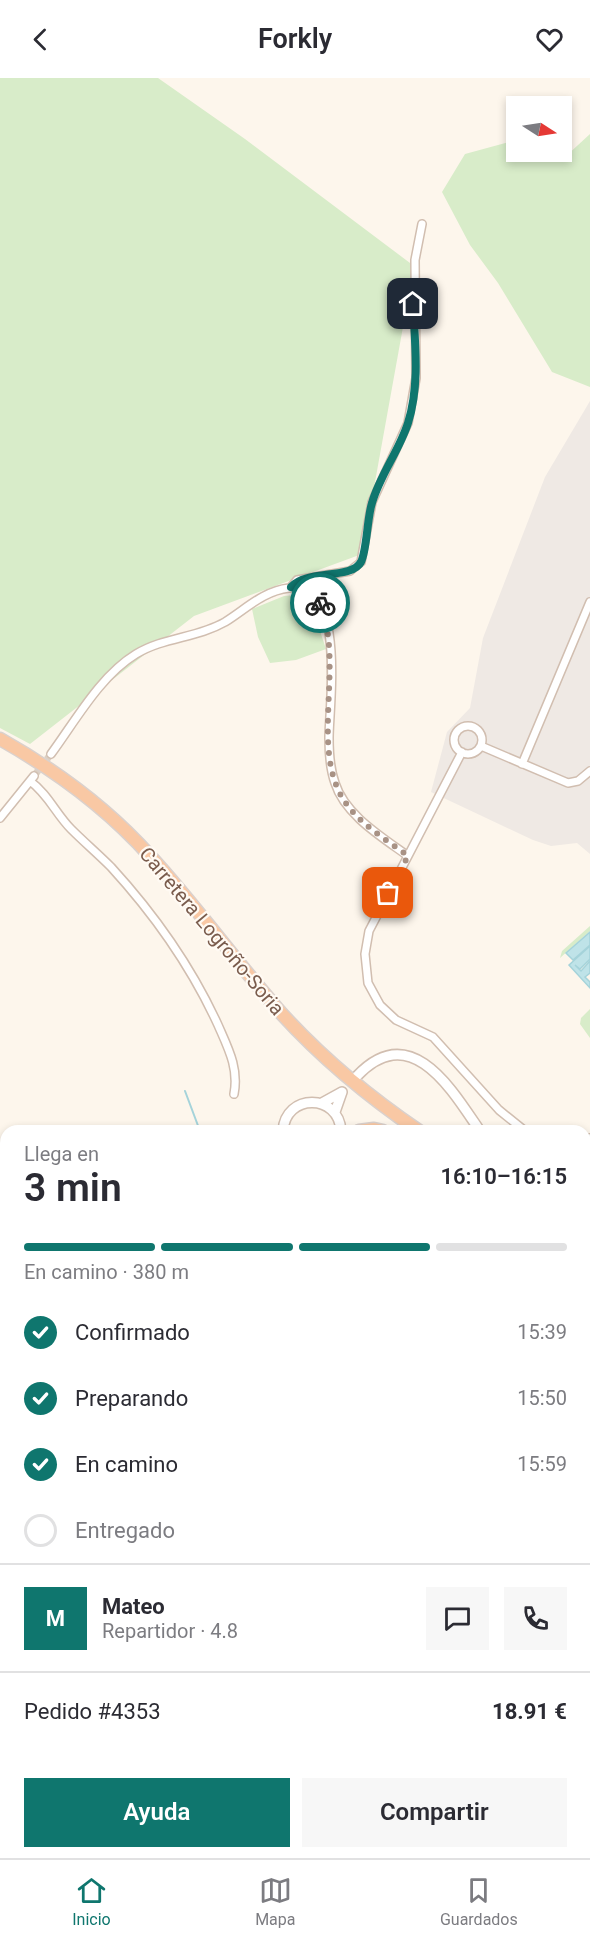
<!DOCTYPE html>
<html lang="es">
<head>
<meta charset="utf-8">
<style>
	:root { --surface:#fff; --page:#f7f7f7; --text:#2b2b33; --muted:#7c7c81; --line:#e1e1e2; --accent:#0f766e }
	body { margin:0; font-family:Roboto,sans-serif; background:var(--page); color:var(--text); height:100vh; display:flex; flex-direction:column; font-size:22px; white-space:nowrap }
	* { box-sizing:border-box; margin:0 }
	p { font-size:20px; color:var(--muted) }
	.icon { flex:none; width:33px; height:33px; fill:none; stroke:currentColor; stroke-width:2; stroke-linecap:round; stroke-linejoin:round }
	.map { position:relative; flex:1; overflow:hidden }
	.drawer { position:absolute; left:0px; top:1047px; width:591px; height:734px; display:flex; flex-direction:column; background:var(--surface); border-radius:18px 18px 0 0; box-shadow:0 3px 9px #0003 }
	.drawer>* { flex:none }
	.needle { width:39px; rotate:102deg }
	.fabs { position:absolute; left:506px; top:18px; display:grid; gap:12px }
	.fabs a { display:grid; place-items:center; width:66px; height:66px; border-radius:0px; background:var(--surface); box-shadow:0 3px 9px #0003; font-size:30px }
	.pin { position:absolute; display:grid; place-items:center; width:51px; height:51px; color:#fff; margin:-26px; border-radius:12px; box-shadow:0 3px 9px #0006 }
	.courier { position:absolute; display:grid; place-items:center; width:60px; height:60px; margin:-30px; border:4px solid #0f766e; border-radius:50%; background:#fff; color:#222; box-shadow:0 2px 8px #0007 }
	.summary em { font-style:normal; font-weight:600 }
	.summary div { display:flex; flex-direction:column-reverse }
	.summary { display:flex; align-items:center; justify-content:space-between; height:102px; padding:0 24px }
	h1 { font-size:39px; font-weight:600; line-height:45px }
	.bar { display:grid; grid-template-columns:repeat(4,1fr); gap:9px 6px; align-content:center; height:72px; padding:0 24px }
	.bar i { height:8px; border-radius:4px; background:var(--line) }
	.bar .on { background:var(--accent) }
	.bar p { grid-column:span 4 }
	.line { display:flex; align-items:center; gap:15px; padding:0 24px; border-top:2px solid var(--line) }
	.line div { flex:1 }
	.round { display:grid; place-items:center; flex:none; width:63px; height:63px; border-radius:0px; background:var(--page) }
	ol { padding:0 24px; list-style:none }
	li { display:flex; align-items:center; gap:18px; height:66px }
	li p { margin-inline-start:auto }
	li .icon { padding:6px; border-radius:50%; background:var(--accent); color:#fff; stroke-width:4 }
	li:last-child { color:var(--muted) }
	li i { width:33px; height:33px; border:3px solid var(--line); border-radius:50% }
	.button { display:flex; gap:12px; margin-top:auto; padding:12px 24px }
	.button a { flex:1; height:69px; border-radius:0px; background:var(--accent); color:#fff; font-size:24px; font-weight:600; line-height:69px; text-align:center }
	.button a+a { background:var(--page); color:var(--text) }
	header { display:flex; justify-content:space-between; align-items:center; height:78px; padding:0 24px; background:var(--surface); font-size:27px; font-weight:600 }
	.dock { display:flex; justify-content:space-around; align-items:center; height:84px; border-top:2px solid var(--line); background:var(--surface); font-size:16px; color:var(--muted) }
	.dock a { display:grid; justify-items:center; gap:3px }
	.dock .on { color:var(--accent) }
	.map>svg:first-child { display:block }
</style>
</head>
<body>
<header><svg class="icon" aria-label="back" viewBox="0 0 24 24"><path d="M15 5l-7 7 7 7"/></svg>Forkly<svg class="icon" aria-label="heart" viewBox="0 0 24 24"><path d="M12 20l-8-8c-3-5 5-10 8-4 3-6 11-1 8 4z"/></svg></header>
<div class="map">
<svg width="590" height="1780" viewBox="0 0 590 1780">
	<rect width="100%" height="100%" fill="#fdf6ec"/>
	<path fill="#efe9e4" d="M590,323V776L577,765L551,768L533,762L431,714L447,654L470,630L483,560L545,399Z"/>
	<path fill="#d8ecc9" d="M0,0H158L245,61L414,188L362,476L194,538L30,666L0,650Z
		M516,54V74H559L565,79L590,56V309L552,294L498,205L470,167L442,114L465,76L509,64Z
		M307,516L321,543V556L326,571L296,582L270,585L258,559L252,531L284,518Z
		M590,848V853L560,880L562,873Z
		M590,931V960L580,946L581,940Z
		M0,1326L6,1328V1358L0,1371Z
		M6,1638V1695L0,1694V1646Z"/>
	<path fill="#bfe3e8" stroke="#a5d3da" stroke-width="1.5" d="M590,854V867L573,882L566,875Z
		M590,868V881L580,891L575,887L581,893L590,883V895L585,899L590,904V910L569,887Z"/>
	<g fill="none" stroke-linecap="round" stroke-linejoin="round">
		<path stroke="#a5d3da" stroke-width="2" d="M185,1013L200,1053
			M585,1167L590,1164"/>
		<path stroke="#dcd0c4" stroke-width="7" stroke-dasharray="7 3.5" stroke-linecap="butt" d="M34,698L51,676"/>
		<defs>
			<path id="minor" d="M291,509L297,502L350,493L361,484L372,424L408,345L416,300L415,182L422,146
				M454 662a14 14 0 1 1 28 0a14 14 0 1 1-28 0Z
				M481,668L568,705L578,703L590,693
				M462,674L369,853L365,876L368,905L380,927L396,942L433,959L499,1032L525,1053
				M51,676C76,642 100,598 136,576C164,559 197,560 225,544C246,531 263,513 289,510C347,502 329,628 329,660C329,675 330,691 335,705C345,737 382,759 408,778
				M522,686L590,524
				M30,703C48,716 56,736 71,751C84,764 98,776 111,789C154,836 191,888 218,947C228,970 239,990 234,1016
				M0,740L34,698
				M585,1067L590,1060
				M0,1262L6,1260
				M0,1319L6,1322
				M585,1335L590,1332
				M1,1378L6,1367
				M0,1473L6,1477
				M0,1639L6,1634
				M0,1721L6,1734
				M121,1778L126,1774
				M27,1780L28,1774
				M84,1780L85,1774
				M279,1780L281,1774"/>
			<path id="tertiary" d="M357,998C411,941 452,1012 480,1053
				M322,1025L342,1014L335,1034
				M283,1053C285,1015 339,1015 341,1053
				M585,1069L590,1073
				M585,1105L590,1101
				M174,1780V1774"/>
			<path id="trunk" d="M0,661C55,692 108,731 150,778C196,828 236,884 281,935C322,980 369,1019 419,1053
				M359,1053L374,1051L383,1053
				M585,1134L590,1136"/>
			<path id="motorway" d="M585,1608L590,1599
				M585,1653L590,1630
				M585,1694L590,1716
				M585,1737L590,1747"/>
		</defs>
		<use href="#minor" stroke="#d1beb0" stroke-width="10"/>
		<use href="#tertiary" stroke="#d1beb0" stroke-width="12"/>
		<use href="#trunk" stroke="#dad1cd" stroke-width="15"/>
		<use href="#motorway" stroke="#dad1cd" stroke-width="16"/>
		<use href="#minor" stroke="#fff" stroke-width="7"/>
		<use href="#tertiary" stroke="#fff" stroke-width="9"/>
		<use href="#trunk" stroke="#f9c8a4" stroke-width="12"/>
		<use href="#motorway" stroke="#f7b7a3" stroke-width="14"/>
	</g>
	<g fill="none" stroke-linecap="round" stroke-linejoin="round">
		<path stroke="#a89285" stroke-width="6" stroke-dasharray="0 10.8" d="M320,525C345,588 309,671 345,724C360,746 387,762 408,778L388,815"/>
		<path stroke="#0f766e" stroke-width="8" d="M320,525L307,513L291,509C308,491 351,502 361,484C367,472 367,440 372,425C380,397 399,373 408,345C420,307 415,266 413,226"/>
	</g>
	<g text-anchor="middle" stroke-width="4.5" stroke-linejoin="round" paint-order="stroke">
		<g font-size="20" fill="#7a5c4d" stroke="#fffaf3">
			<text transform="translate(212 853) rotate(50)" y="7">Carretera Logroño-Soria</text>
		</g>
	</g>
</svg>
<div class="fabs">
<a><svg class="needle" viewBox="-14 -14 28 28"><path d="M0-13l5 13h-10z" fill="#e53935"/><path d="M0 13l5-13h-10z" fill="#7c7c81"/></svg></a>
</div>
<div class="pin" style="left:388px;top:815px;background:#ea580c"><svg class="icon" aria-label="bag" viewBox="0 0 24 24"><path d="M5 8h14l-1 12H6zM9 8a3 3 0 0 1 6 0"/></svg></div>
<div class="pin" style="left:413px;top:226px;background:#1f2937"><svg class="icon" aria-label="home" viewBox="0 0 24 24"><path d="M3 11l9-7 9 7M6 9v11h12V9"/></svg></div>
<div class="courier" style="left:320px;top:525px"><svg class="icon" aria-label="bike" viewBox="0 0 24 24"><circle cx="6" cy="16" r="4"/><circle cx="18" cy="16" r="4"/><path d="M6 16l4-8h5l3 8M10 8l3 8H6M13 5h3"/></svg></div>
<section class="drawer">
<div class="summary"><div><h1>3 min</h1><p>Llega en</p></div><em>16:10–16:15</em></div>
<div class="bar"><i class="on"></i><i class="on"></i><i class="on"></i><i></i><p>En camino · 380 m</p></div>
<ol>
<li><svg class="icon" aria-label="check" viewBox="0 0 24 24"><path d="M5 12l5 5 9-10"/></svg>Confirmado<p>15:39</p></li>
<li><svg class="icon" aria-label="check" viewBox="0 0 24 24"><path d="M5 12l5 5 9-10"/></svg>Preparando<p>15:50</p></li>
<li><svg class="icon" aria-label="check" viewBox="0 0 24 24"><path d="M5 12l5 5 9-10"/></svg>En camino<p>15:59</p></li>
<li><i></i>Entregado</li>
</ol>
<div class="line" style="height:108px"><b class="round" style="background:var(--accent);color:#fff">M</b><div><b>Mateo</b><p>Repartidor · 4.8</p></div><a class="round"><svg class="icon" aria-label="chat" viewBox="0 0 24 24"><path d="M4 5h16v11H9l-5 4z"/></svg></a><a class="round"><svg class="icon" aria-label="phone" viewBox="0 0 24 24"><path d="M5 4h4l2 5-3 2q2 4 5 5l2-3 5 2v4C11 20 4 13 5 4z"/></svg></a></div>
<div class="line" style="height:78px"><div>Pedido #4353</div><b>18.91 €</b></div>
<div class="button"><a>Ayuda</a><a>Compartir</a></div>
</section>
</div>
<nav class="dock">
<a class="on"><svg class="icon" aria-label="home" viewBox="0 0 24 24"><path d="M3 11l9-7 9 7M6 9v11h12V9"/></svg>Inicio</a>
<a><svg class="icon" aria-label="map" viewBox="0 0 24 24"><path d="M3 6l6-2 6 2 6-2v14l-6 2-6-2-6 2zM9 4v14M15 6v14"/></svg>Mapa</a>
<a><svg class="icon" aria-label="saved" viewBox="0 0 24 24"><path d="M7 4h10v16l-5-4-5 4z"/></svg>Guardados</a>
</nav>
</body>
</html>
